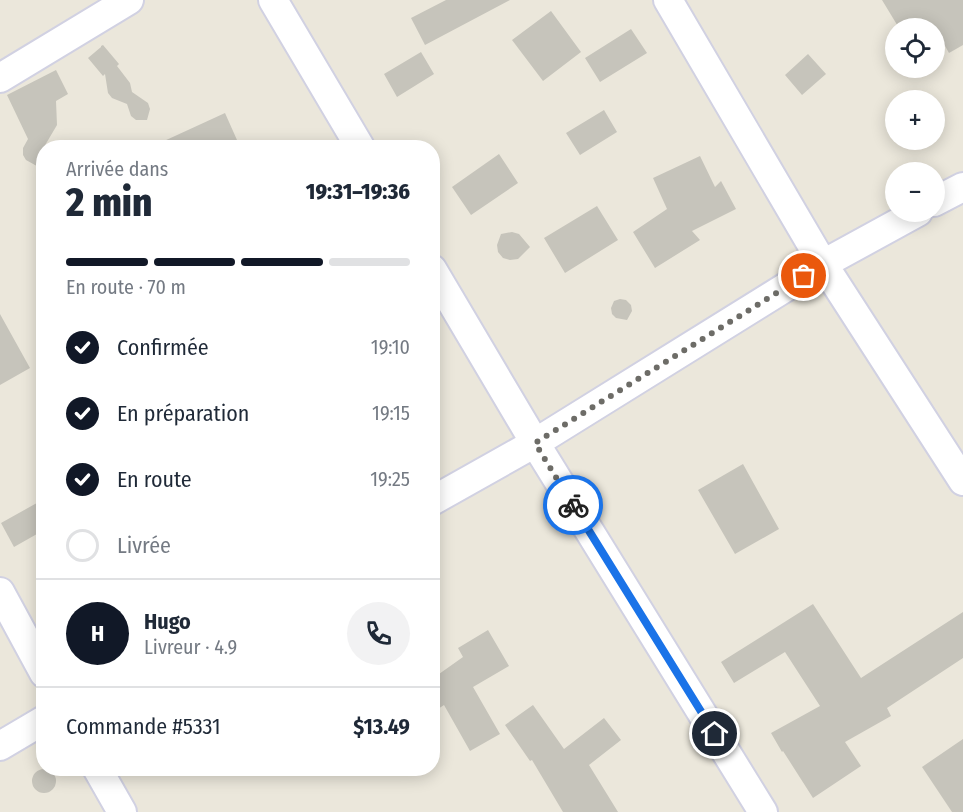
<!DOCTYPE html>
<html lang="fr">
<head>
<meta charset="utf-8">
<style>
	:root { --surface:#fff; --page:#f2f2f3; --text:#1f2937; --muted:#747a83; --line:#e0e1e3; --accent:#111827 }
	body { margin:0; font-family:"Fira Sans Condensed",sans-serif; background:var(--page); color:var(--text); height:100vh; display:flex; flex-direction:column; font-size:22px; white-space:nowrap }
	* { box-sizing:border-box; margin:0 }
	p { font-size:20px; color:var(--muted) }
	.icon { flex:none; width:33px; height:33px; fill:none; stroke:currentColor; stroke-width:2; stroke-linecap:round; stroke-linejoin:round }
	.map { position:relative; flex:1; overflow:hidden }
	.panel { position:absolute; left:36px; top:140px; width:404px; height:636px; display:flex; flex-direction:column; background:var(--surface); border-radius:24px; box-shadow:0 3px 15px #0003 }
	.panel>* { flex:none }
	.buttons { position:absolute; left:885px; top:18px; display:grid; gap:12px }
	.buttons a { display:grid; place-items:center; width:60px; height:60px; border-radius:50%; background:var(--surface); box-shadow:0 3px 15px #0003; font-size:30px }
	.pin { position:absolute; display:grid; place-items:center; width:51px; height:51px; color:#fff; margin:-26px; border:3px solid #fff; border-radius:50%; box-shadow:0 2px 6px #0007 }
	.courier { position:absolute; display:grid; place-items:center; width:60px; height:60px; margin:-30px; border:4px solid #1a73e8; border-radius:50%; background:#fff; color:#222; box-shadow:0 2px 8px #0007 }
	.head em { font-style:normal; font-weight:800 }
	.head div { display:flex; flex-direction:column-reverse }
	.head { display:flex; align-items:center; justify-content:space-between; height:102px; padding:0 30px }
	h1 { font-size:39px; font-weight:800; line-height:45px }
	.bar { display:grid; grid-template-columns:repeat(4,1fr); gap:9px 6px; align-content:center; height:72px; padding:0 30px }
	.bar i { height:8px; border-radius:4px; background:var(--line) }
	.bar .on { background:var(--accent) }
	.bar p { grid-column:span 4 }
	.line { display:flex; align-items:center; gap:15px; padding:0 30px; border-top:2px solid var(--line) }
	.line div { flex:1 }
	.round { display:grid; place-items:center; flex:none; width:63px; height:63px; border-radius:32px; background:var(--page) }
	ol { padding:0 30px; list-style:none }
	li { display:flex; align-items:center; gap:18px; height:66px }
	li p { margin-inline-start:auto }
	li .icon { padding:6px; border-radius:50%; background:var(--accent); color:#fff; stroke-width:4 }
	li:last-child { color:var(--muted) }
	li i { width:33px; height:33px; border:3px solid var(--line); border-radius:50% }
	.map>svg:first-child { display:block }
</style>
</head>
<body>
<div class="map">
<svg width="963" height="812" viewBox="0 0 963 812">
	<rect width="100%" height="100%" fill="#ebe7db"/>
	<path fill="#c6c4bb" d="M446,0H510L425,45L411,18Z
		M882,0H963V45L949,53L935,28H899Z
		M551,11L581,52L543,81L512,40Z
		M631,29L647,53L600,82L585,58Z
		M103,45L119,64L117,66L130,83L132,92L148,103L150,109L147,120H136L131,116L127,104L112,98L108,93L105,74L103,76L88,58L101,47V46Z
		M421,52L434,74L397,97L384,74Z
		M808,54L826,74L802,95L785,75Z
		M56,70L68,94L56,101L57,125L44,147V170L26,160L23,155V148L28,139L7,95Z
		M604,110L617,132L580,155L566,133Z
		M225,113L237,140L223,147H151Z
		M499,154L518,183L471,215L452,187Z
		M700,156L715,187L721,181L736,209L692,231L700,240L655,268L633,232L667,209L653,178Z
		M597,206L618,240L565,273L544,238Z
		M512,232L519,234L530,247L518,259L510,260L503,258L498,252L497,245L501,234Z
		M620,299L626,300L631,305L632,311L627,320L616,318L612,314L611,308L614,301Z
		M0,314L30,368L0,385Z
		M743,464L779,529L735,554L698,490Z
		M44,499V530L14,547L1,523Z
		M813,604L861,678L963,612V658L887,708L891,716L845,742L861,766L813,798L783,751L782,752L771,733L820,706L785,652L734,683L721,662Z
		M488,630L509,666L473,687L500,734L470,751L444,705L432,713V679L463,657L458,648Z
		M533,705L564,749L604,718L621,740L589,765L618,812H563L532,760L530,761L505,725Z
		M963,739V812H952L922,767Z
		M32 781a12 12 0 1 1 24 0a12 12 0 1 1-24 0Z"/>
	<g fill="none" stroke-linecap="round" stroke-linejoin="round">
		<defs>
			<path id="street" d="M273,0L360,147
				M668,0L823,264L963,481
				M0,78L129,0
				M934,202L963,187
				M432,269L535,443L763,812
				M432,501L535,443L823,264L918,212
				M0,592L44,673
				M0,746L44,720
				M97,768L122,812"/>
		</defs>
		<use href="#street" stroke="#d1d1e2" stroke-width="32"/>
		<use href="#street" stroke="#fff" stroke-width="28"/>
	</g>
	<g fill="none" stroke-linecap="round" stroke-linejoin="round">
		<path stroke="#6d6c67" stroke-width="6" stroke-dasharray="0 10.8" d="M573,505L535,443L804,276"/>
		<path stroke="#1a73e8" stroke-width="8" d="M573,505L715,734"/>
	</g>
</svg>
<div class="buttons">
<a><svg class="icon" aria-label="locate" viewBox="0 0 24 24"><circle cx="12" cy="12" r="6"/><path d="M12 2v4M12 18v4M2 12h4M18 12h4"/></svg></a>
<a>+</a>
<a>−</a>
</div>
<div class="pin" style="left:804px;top:276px;background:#ea580c"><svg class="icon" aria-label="bag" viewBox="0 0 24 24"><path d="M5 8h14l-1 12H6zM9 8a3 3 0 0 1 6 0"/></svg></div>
<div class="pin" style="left:715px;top:734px;background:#1f2937"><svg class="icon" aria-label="home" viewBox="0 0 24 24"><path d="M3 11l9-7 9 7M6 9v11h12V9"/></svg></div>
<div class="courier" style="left:573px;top:505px"><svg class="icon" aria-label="bike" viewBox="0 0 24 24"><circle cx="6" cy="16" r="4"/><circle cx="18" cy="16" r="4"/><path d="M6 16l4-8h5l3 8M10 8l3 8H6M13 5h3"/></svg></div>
<section class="panel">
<div class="head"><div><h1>2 min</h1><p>Arrivée dans</p></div><em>19:31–19:36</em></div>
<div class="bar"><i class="on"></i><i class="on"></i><i class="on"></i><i></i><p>En route · 70 m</p></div>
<ol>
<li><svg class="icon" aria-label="check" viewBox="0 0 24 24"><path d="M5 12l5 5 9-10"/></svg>Confirmée<p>19:10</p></li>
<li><svg class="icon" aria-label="check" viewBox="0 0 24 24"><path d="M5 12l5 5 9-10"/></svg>En préparation<p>19:15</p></li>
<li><svg class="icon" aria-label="check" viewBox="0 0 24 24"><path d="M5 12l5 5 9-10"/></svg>En route<p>19:25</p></li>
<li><i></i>Livrée</li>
</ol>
<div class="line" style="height:108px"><b class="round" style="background:var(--accent);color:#fff">H</b><div><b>Hugo</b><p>Livreur · 4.9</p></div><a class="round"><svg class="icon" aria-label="phone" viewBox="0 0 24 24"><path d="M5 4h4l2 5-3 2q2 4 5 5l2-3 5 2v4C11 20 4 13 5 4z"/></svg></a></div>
<div class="line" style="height:78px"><div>Commande #5331</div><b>$13.49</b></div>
</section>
</div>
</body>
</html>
